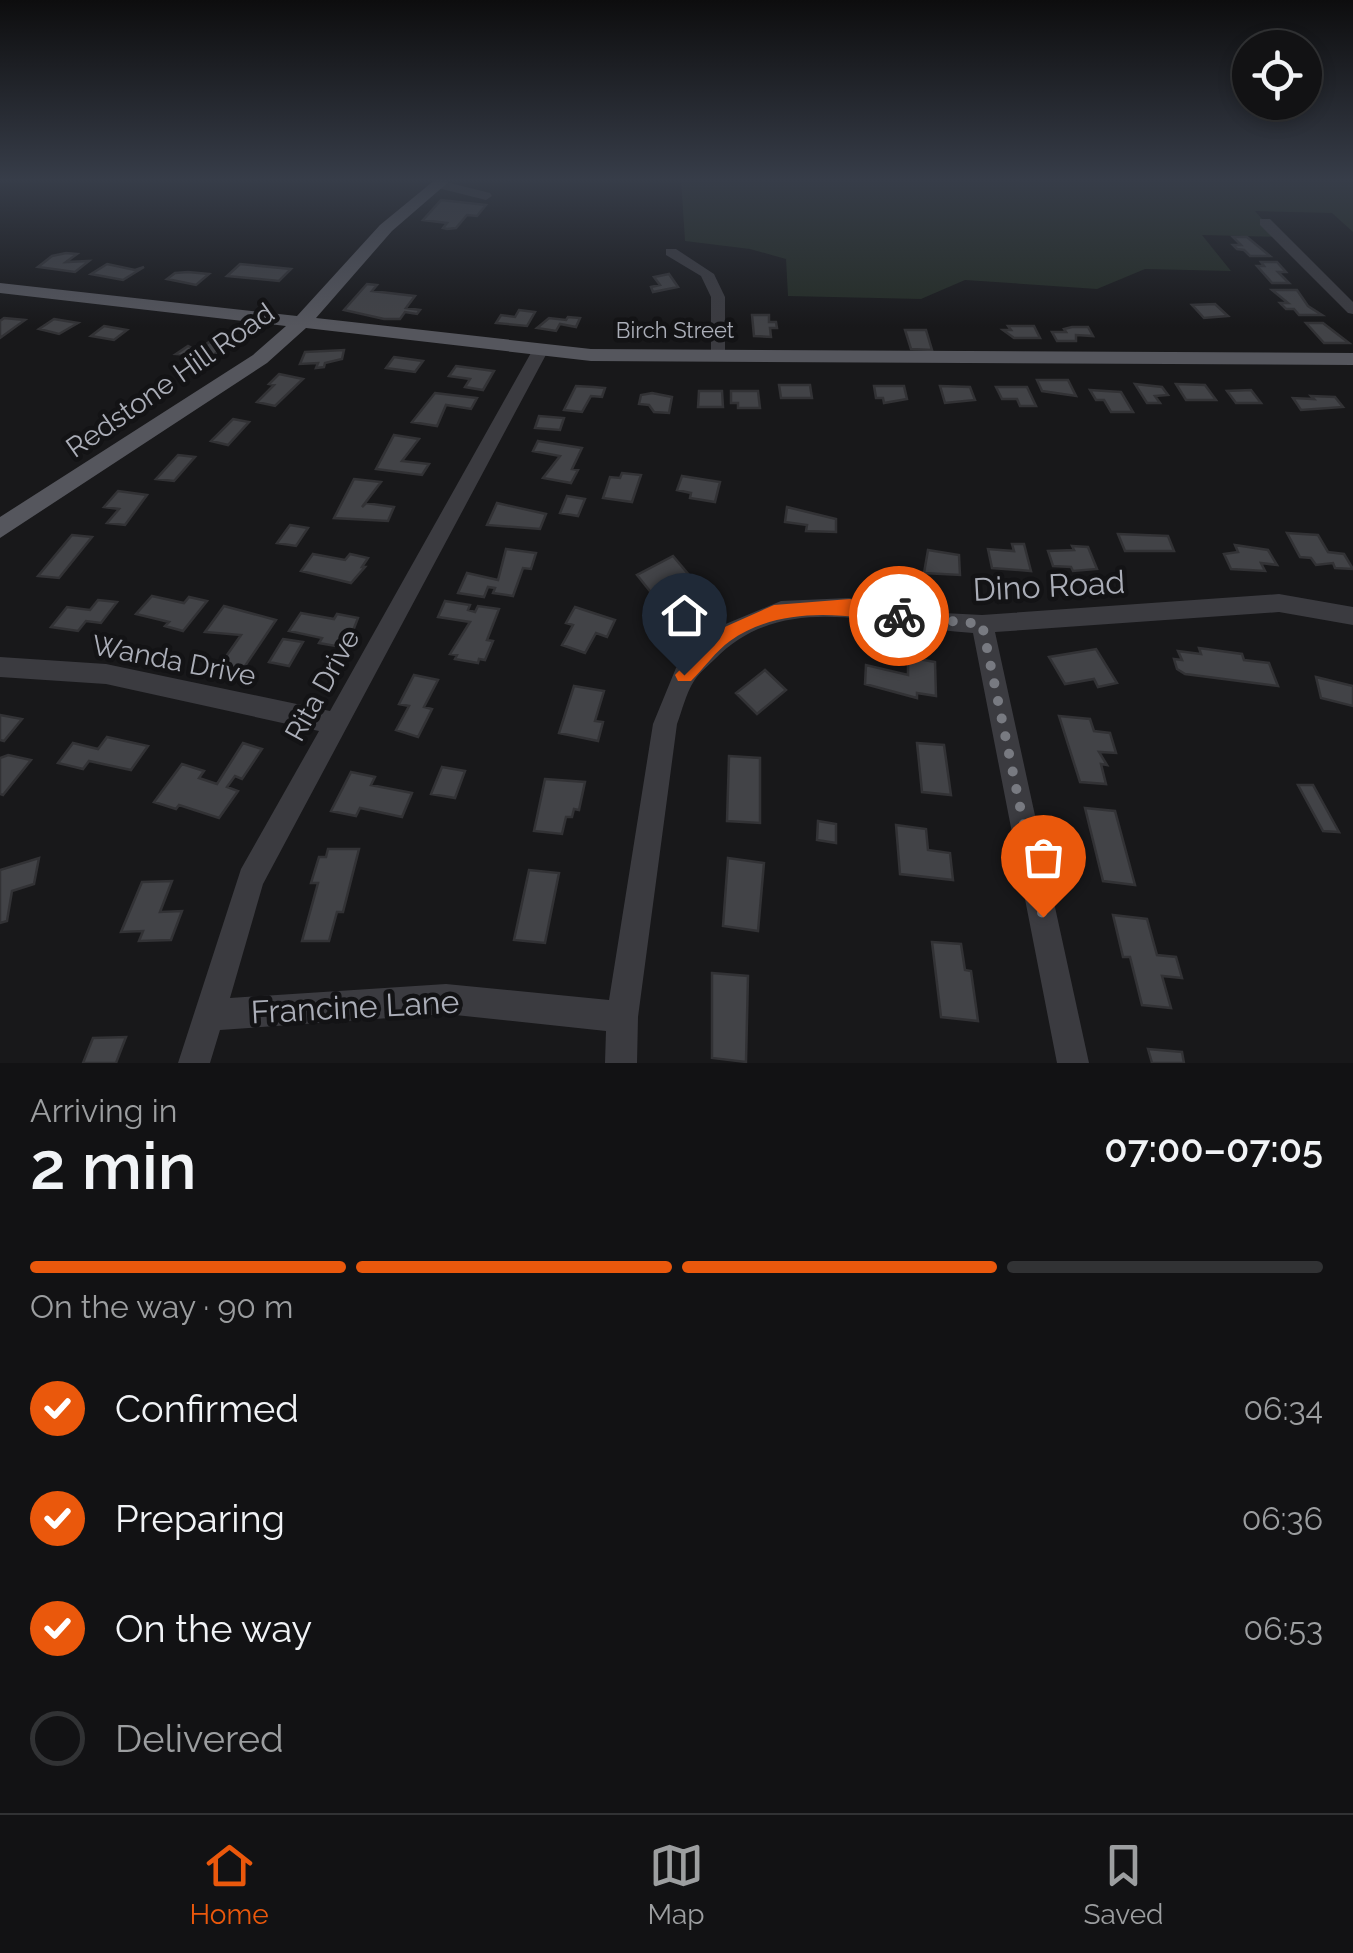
<!DOCTYPE html>
<html lang="en">
<head>
<meta charset="utf-8">
<style>
	:root { --surface:#121214; --page:#1f2022; --text:#f1f3f6; --muted:#9c9ea0; --line:#313234; --accent:#ea580c }
	body { margin:0; font-family:Raleway,sans-serif; background:var(--page); color:var(--text); height:100vh; display:flex; flex-direction:column; font-size:38px; white-space:nowrap }
	* { box-sizing:border-box; margin:0 }
	p { font-size:32px; color:var(--muted) }
	.icon { flex:none; width:55px; height:55px; fill:none; stroke:currentColor; stroke-width:2; stroke-linecap:round; stroke-linejoin:round }
	.map { position:relative; height:1063px; overflow:hidden }
	.sheet { display:flex; flex-direction:column; background:var(--surface); flex:1 }
	.sheet>* { flex:none }
	.tools { position:absolute; left:1232px; top:30px; display:grid; gap:20px }
	.tools a { display:grid; place-items:center; width:90px; height:90px; border-radius:50%; background:var(--surface); box-shadow:0 5px 15px #0003,0 0 0 2px var(--line); font-size:50px }
	.pin { position:absolute; display:grid; place-items:center; width:85px; height:85px; color:#fff; margin:-102px -42px; border-radius:50% 50% 50% 0; rotate:-45deg; box-shadow:0 0 10px #0007 }
	.pin .icon { rotate:45deg }
	.courier { position:absolute; display:grid; place-items:center; width:100px; height:100px; margin:-50px; border:8px solid #ea580c; border-radius:50%; background:#fff; color:#222; box-shadow:0 2px 12px #0007 }
	.overview em { font-style:normal; font-weight:600 }
	.overview div { display:flex; flex-direction:column-reverse }
	.overview { display:flex; align-items:center; justify-content:space-between; height:170px; padding:0 30px }
	h1 { font-size:65px; font-weight:600; line-height:75px }
	.bar { display:grid; grid-template-columns:repeat(4,1fr); gap:15px 10px; align-content:center; height:120px; padding:0 30px }
	.bar i { height:12px; border-radius:8px; background:var(--line) }
	.bar .on { background:var(--accent) }
	.bar p { grid-column:span 4 }
	ol { padding:0 30px; list-style:none }
	li { display:flex; align-items:center; gap:30px; height:110px }
	li p { margin-inline-start:auto }
	li .icon { padding:10px; border-radius:50%; background:var(--accent); color:#fff; stroke-width:4 }
	li:last-child { color:var(--muted) }
	li i { width:55px; height:55px; border:5px solid var(--line); border-radius:50% }
	.tab-bar { display:flex; justify-content:space-around; align-items:center; height:140px; border-top:2px solid var(--line); background:var(--surface); font-size:28px; color:var(--muted) }
	.tab-bar a { display:grid; justify-items:center; gap:5px }
	.tab-bar .on { color:var(--accent) }
	.map>svg:first-child { display:block }
</style>
</head>
<body>
<div class="map">
<svg width="1353" height="1063" viewBox="0 0 1353 1063">
	<rect width="100%" height="100%" fill="#18181a"/>
	<path fill="#242c25" d="M681,179H1353V232L1332,213L1255,211L1278,237L1202,235L1231,271L1145,269L1097,289L965,280L921,299L788,296L786,259L750,249L685,241Z"/>
	<path fill="#424347" stroke="#323235" stroke-width="2.5" d="M441,200L486,205L477,216L467,215L456,228L447,229L443,228L447,223L423,220Z
		M1233,237H1247L1270,256H1250L1244,250L1237,249L1233,245H1241Z
		M66,253L77,254L66,262L89,261L75,272L38,267L52,256Z
		M1261,262H1277L1286,272H1278L1289,283H1272L1257,266H1264Z
		M107,264L135,270L144,267L123,280L91,274Z
		M240,264L291,269L279,281L227,276Z
		M188,272L209,274L196,285L167,279L175,273Z
		M669,274L678,287L653,292L651,287L660,285L654,277Z
		M367,284L377,285L372,291L415,296L406,308L420,310L417,314L405,312L400,319H384L344,310Z
		M1272,290H1297L1308,306L1322,315H1299L1294,309H1286L1280,303H1288Z
		M1215,304L1228,316L1204,318L1192,305Z
		M519,310L535,312L527,326L496,323L501,315L515,317Z
		M752,315H769V322H776L777,328H770L771,337L754,336Z
		M568,317L580,318L576,327L560,324L556,331L537,328L549,318L566,320Z
		M4,318L25,320L0,338V321Z
		M54,319L78,323L59,334L39,329Z
		M1306,323H1323L1349,343H1324Z
		M104,326L127,330L114,340L91,336Z
		M1008,326H1034L1040,338H1014L1003,330H1011Z
		M1072,327H1088L1093,336L1076,335V341H1057L1052,332H1066L1064,329Z
		M905,330H926L932,350L911,349Z
		M209,342L224,347L204,362H192L187,361L191,355L176,354L188,346L198,351Z
		M344,350L342,359L325,363L324,367L316,368L318,363L300,364L305,352Z
		M394,357L423,361L415,372L386,368Z
		M456,366L494,371L483,390L465,387L470,379L449,376Z
		M279,374L303,379L275,406L257,402L274,385L269,384Z
		M1037,380H1068L1076,396L1042,391Z
		M1135,384L1162,387L1168,395L1155,396L1160,403H1147Z
		M1176,384L1205,385L1216,400H1186Z
		M779,385H810L812,398H781Z
		M576,386L594,387L605,388L602,397L591,396L582,412L564,410Z
		M874,386H904L907,399L884,403L883,398H876Z
		M940,386L970,387L975,400L945,403Z
		M996,387H1027L1036,406H1020L1017,399H1002Z
		M1090,390L1121,392L1133,412H1111L1104,400H1096Z
		M1251,390L1261,403H1236L1227,391Z
		M699,391H722L723,407H698Z
		M731,391H758L760,408H738V403H731Z
		M435,393L477,398L471,409L446,405L437,426L412,422Z
		M652,393L672,397L669,413L654,412L649,405L639,404L641,395Z
		M1311,396L1335,397L1343,407L1301,410L1293,398L1314,399Z
		M539,416L564,418L560,430L535,428Z
		M233,419L249,422L228,445L211,441Z
		M394,435L419,439L402,461L429,464L422,475L376,469Z
		M538,441L582,448L572,469L578,470L571,483L543,478L560,456L533,451Z
		M178,455L195,457L174,481L156,479Z
		M622,473L641,475L632,502L603,498L610,477L620,478Z
		M682,476L720,482L715,502L690,498L691,493L677,490Z
		M354,479L381,482L362,507L366,503L394,507L388,521L334,518Z
		M118,491L147,495L125,525L107,523L119,509L104,507Z
		M567,496L585,499L578,516L560,513Z
		M497,503L546,514L540,529L487,525Z
		M787,507L836,519V532L806,531L807,525L785,522Z
		M290,525L308,528L296,546L277,543Z
		M1287,533L1318,535L1328,552L1344,554L1353,569L1335,568L1333,563L1316,565L1311,558L1300,557Z
		M1118,534L1168,536L1174,551H1125Z
		M72,535L92,537L59,578L38,576Z
		M1012,544H1024L1031,571L992,568L988,549L1014,551Z
		M1235,545L1268,550L1277,565L1261,563L1265,571L1231,569L1224,554L1238,552Z
		M1072,546L1088,547L1097,569L1073,571L1071,567L1053,566L1048,551L1074,550Z
		M506,549L536,553L531,569L523,568L513,596L493,593L495,588L488,587L484,597L458,593L467,573L498,580Z
		M928,550L959,555L960,575L924,573Z
		M313,554L345,560L350,554L368,558L362,567H365L351,583L301,571Z
		M673,556L689,575L653,595L637,575Z
		M152,596L184,603L189,597L207,601L183,631L165,626L169,622L136,614Z
		M98,600L117,602L101,623L86,621L78,631L51,627L67,607L90,610Z
		M445,601L470,605L468,610L475,612L478,606L499,609L487,640L493,641L485,660L479,659L478,663L455,659L457,655L450,654L470,622L438,617Z
		M224,606L276,620L243,669L220,665L241,635L205,632Z
		M575,607L615,620L607,637L596,633L585,653L562,645L573,625L566,623Z
		M301,613L334,619L337,614L358,618L351,636L341,647L319,643L322,638L289,631Z
		M283,639L303,642L289,666L269,662Z
		M1199,648L1242,654L1244,660L1269,663L1278,686L1185,674L1177,669L1174,659L1182,660L1178,651L1201,654Z
		M1096,649L1117,683L1098,687L1094,679L1065,684L1049,657Z
		M908,657L935,662L936,696L917,693V698L865,684L866,665L908,675Z
		M765,670L786,690L757,714L736,693Z
		M414,675L438,680L424,707L432,709L418,737L396,730L409,706L399,704Z
		M1316,677L1353,686V706L1321,698Z
		M574,686L604,691L595,721L603,722L598,741L559,733Z
		M0,715L22,719L4,741L0,740Z
		M1059,716L1090,719L1094,731L1110,733L1116,753L1099,752L1107,765L1101,764L1106,784L1080,782Z
		M107,737L148,746L131,770L89,761L83,769L58,763L73,743L98,749Z
		M243,743L262,749L242,779L235,776L227,787L238,791L219,818L179,805L176,809L154,802L182,764L204,771L199,778L217,784Z
		M917,743L944,745L951,795L922,792Z
		M8,755L31,760L3,795L0,794V758Z
		M729,756L760,758V823L727,821Z
		M442,767L465,771L455,798L431,794Z
		M351,772L375,777L371,785L412,793L402,817L360,808L356,816L331,811Z
		M545,779L585,782L579,810L574,809L572,817H566L562,834L534,831Z
		M1298,785H1313L1339,832L1323,831Z
		M1085,808L1115,811L1135,885L1103,881Z
		M818,821L836,824V843L817,840Z
		M896,825L926,829L928,850L950,853L953,880L900,874Z
		M328,849H359L343,912H337L329,941H302L318,883H311L319,857H326Z
		M39,858L34,884L12,891L7,921L0,923V870Z
		M728,858L764,863L758,931L723,926Z
		M529,870L559,873L545,943L514,940Z
		M172,881L160,912L182,911L171,940L139,941L143,931L121,932L142,882Z
		M1113,915L1147,919L1157,955L1176,957L1182,978L1162,976L1171,1008L1142,1005L1130,957H1123Z
		M932,942L961,944L965,970L971,971L978,1021L941,1017Z
		M712,973L748,976L746,1062L712,1058Z
		M126,1037L116,1063H83L93,1038Z
		M1148,1049L1182,1052L1184,1063H1152Z"/>
	<g fill="none" stroke-linecap="round" stroke-linejoin="round">
		<path fill="#3b3b40" fill-rule="evenodd" d="M438,180L490,193L492,196L486,200L434,187L432,184Z
			M1260,219H1270L1353,302V314L1348,313L1260,225Z
			M666,249H676L714,274L725,297V358L719,360L711,355V297L701,276L666,255Z
			M540,346L548,351L263,884L230,998L446,984L609,1000L653,724L676,668L716,628L781,601L849,598L924,612L982,615L1279,594L1353,607V625L1279,612L995,632L1089,1063H1057L973,633C886,628 785,587 715,659C709,665 699,673 694,681C686,693 682,711 677,724L638,1017L637,1063H605L606,1031L446,1014L220,1030L210,1063H178L241,869L319,731L106,684L0,677V657L106,664L330,711L532,351Z"/>
		<path fill="#55565d" fill-rule="evenodd" d="M436,179H452L392,231L316,318L591,349L1353,353V365L591,361L306,328L267,363L0,538V517L253,355L286,326L0,293V283L297,316L380,225Z"/>
	</g>
	<linearGradient id="sky" x2="0" y2="1"><stop stop-color="#0d0d0e"/><stop offset="0.55" stop-color="#373d49"/><stop offset="1" stop-color="#373d49" stop-opacity="0"/></linearGradient>
	<rect width="1353" height="327" fill="url(#sky)"/>
	<path fill="#ea580c" d="M850,599L899,609L908,616L899,624C844,613 780,606 730,641C716,651 704,668 691,681H678L675,675L718,630L774,605Z"/>
	<g fill="none" stroke-linecap="round" stroke-linejoin="round">
		<path stroke="#787a81" stroke-width="10" stroke-dasharray="0 18" d="M899,616L982,624L1043,917"/>
	</g>
	<g text-anchor="middle" stroke-width="9" stroke-linejoin="round" paint-order="stroke">
		<g font-size="22" fill="#abaeb8" stroke="#131315">
			<text x="675" y="338">Birch Street</text>
		</g>
		<g font-size="28" fill="#abaeb8" stroke="#131315">
			<text transform="translate(170 380) rotate(-35)" y="10">Redstone Hill Road</text>
			<text transform="translate(174 660) rotate(11)" y="10">Wanda Drive</text>
			<text transform="translate(322 685) rotate(-61)" y="10">Rita Drive</text>
		</g>
		<g font-size="32" fill="#abaeb8" stroke="#131315">
			<text transform="translate(1049 586) rotate(-3)" y="11">Dino Road</text>
			<text transform="translate(355 1007) rotate(-3)" y="11">Francine Lane</text>
		</g>
	</g>
</svg>
<div class="tools">
<a><svg class="icon" aria-label="locate" viewBox="0 0 24 24"><circle cx="12" cy="12" r="6"/><path d="M12 2v4M12 18v4M2 12h4M18 12h4"/></svg></a>
</div>
<div class="pin" style="left:1043px;top:917px;background:#ea580c"><svg class="icon" aria-label="bag" viewBox="0 0 24 24"><path d="M5 8h14l-1 12H6zM9 8a3 3 0 0 1 6 0"/></svg></div>
<div class="pin" style="left:684px;top:675px;background:#1f2937"><svg class="icon" aria-label="home" viewBox="0 0 24 24"><path d="M3 11l9-7 9 7M6 9v11h12V9"/></svg></div>
<div class="courier" style="left:899px;top:616px"><svg class="icon" aria-label="bike" viewBox="0 0 24 24"><circle cx="6" cy="16" r="4"/><circle cx="18" cy="16" r="4"/><path d="M6 16l4-8h5l3 8M10 8l3 8H6M13 5h3"/></svg></div>
</div>
<section class="sheet">
<div class="overview"><div><h1>2 min</h1><p>Arriving in</p></div><em>07:00–07:05</em></div>
<div class="bar"><i class="on"></i><i class="on"></i><i class="on"></i><i></i><p>On the way · 90 m</p></div>
<ol>
<li><svg class="icon" aria-label="check" viewBox="0 0 24 24"><path d="M5 12l5 5 9-10"/></svg>Confirmed<p>06:34</p></li>
<li><svg class="icon" aria-label="check" viewBox="0 0 24 24"><path d="M5 12l5 5 9-10"/></svg>Preparing<p>06:36</p></li>
<li><svg class="icon" aria-label="check" viewBox="0 0 24 24"><path d="M5 12l5 5 9-10"/></svg>On the way<p>06:53</p></li>
<li><i></i>Delivered</li>
</ol>
</section>
<nav class="tab-bar">
<a class="on"><svg class="icon" aria-label="home" viewBox="0 0 24 24"><path d="M3 11l9-7 9 7M6 9v11h12V9"/></svg>Home</a>
<a><svg class="icon" aria-label="map" viewBox="0 0 24 24"><path d="M3 6l6-2 6 2 6-2v14l-6 2-6-2-6 2zM9 4v14M15 6v14"/></svg>Map</a>
<a><svg class="icon" aria-label="saved" viewBox="0 0 24 24"><path d="M7 4h10v16l-5-4-5 4z"/></svg>Saved</a>
</nav>
</body>
</html>
